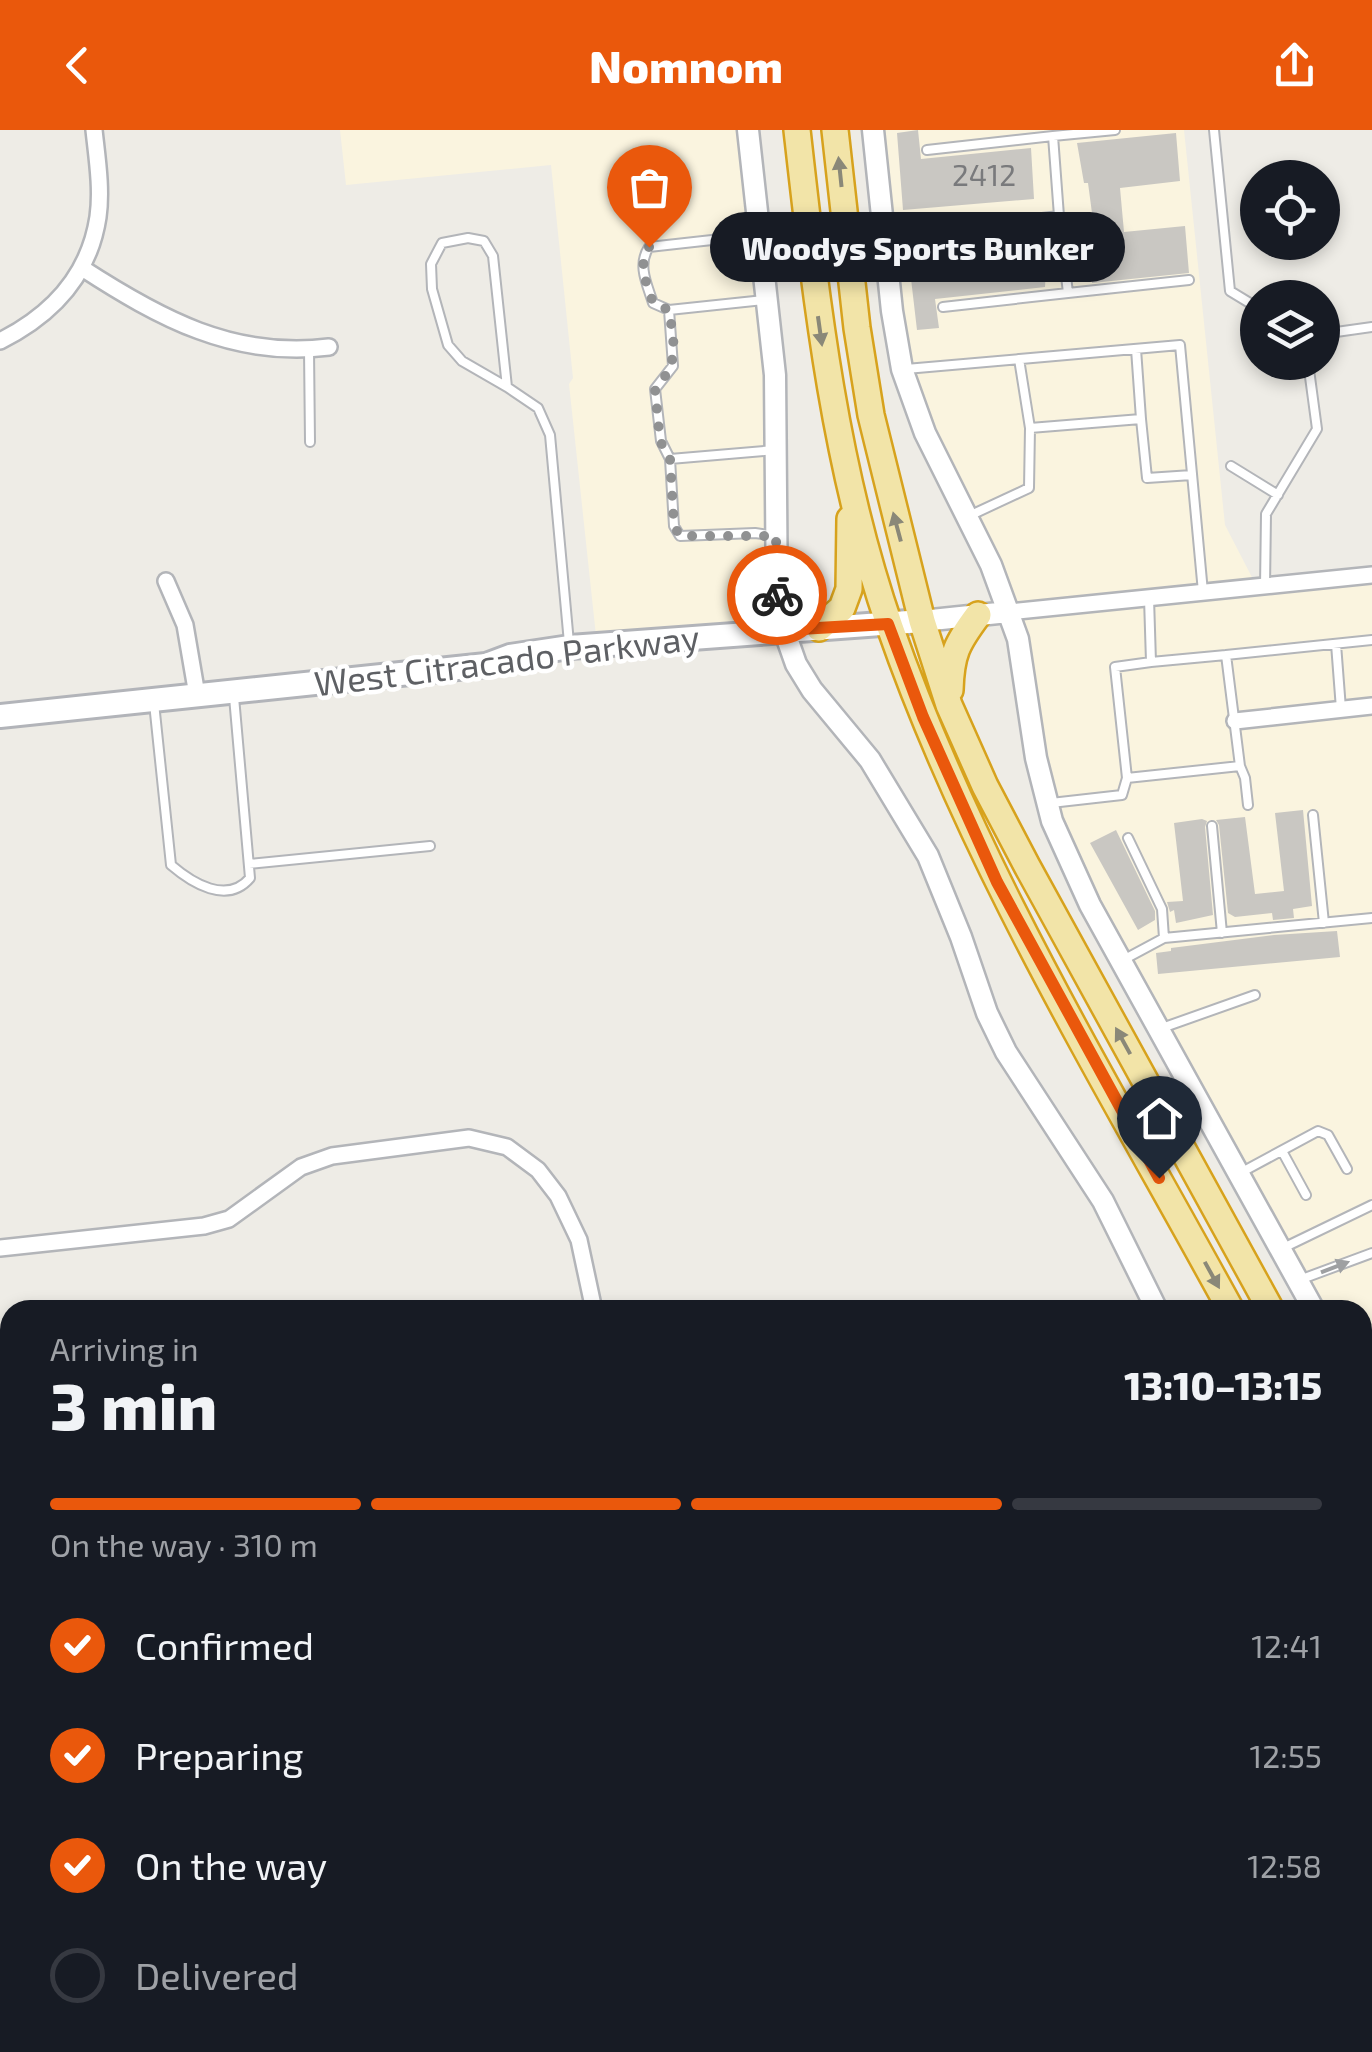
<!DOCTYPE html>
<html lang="en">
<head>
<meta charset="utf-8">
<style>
	:root { --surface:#171b24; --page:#20242c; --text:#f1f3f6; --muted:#9ea1a6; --line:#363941; --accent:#ea580c }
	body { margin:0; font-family:"Exo 2",sans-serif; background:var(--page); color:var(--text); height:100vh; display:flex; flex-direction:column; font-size:38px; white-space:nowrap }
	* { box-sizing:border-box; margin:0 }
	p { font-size:32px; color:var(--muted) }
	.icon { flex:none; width:55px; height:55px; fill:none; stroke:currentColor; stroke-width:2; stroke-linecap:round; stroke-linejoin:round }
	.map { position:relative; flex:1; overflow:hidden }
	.panel { position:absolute; left:0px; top:1170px; width:1372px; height:752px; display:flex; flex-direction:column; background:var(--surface); border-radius:30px 30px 0 0; box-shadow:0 5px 15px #0003 }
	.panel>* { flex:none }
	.controls { position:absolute; left:1240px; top:30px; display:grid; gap:20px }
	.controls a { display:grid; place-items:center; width:100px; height:100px; border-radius:50%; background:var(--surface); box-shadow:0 5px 15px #0003; font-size:50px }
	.pin { position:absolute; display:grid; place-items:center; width:85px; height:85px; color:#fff; margin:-102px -42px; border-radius:50% 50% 50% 0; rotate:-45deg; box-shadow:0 0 10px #0007 }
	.pin .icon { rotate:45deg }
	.courier { position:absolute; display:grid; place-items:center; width:100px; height:100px; margin:-50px; border:8px solid #ea580c; border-radius:50%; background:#fff; color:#222; box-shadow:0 2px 12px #0007 }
	.bubble { position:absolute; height:70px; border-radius:35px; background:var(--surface); box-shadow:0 5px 15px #0003; font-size:32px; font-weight:800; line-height:70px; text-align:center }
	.headline em { font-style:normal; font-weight:800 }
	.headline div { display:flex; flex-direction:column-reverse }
	.headline { display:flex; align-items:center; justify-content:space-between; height:170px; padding:0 50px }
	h1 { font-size:65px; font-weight:800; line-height:75px }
	.bar { display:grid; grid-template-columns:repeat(4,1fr); gap:15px 10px; align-content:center; height:120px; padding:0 50px }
	.bar i { height:12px; border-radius:8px; background:var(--line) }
	.bar .on { background:var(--accent) }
	.bar p { grid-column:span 4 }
	ol { padding:0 50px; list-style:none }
	li { display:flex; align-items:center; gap:30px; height:110px }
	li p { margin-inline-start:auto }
	li .icon { padding:10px; border-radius:50%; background:var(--accent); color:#fff; stroke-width:4 }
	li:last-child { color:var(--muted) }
	li i { width:55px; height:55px; border:5px solid var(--line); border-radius:50% }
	header { display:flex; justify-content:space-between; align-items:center; height:130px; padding:0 50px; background:var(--accent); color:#fff; font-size:45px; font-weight:800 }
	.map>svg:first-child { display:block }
</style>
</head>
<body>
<header><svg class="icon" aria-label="back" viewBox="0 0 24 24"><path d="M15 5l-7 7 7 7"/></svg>Nomnom<svg class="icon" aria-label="share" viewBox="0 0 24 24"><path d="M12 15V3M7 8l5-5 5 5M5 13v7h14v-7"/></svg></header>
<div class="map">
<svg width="1372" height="1922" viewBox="0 0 1372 1922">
	<rect width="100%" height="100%" fill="#eeece6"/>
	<path fill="#faf4df" d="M340,0H748L783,500L597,515L569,254L573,248L551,35L346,55Z
		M873,0H1184L1225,395L1257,457L1372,445V1261L1363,1251L1362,1180H1314L1069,732L1018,509L915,279Z"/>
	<path fill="#c9c7c2" d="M918,0L921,29L1031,18L1034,69L903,80L897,3Z
		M1176,3L1180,51L1120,58L1124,102L1185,96L1189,143L1092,153L1090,113H1096L1088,53H1084L1077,13Z
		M1038,107L1046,139L1045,157L935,169L939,198L917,200L908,123Z
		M1303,680L1312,776L1293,779L1294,788L1273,790L1272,783L1235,787L1228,783L1219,695L1216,690L1245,687L1255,764L1284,761L1275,683Z
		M1202,689L1207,691L1205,697L1213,785L1176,793L1174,780L1170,782L1167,772L1183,771L1174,693Z
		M1116,700L1155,781V790L1138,800L1090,713Z
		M1337,801L1340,827L1158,844L1156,823L1171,821V818L1274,805Z"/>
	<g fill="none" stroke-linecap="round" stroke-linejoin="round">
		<defs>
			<path id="service" d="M1214,0L1230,161L1258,178
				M1053,6L1115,0
				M1059,86L1068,163L1189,150
				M888,106L1059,86L1053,6L927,20
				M468,108L484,111L493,126L507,257L462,231L448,215L432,159L431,134L442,113Z
				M764,170L669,180L673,236L655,259L661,311L670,329L775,320
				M943,177L1068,163
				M669,180L653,173C647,154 637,135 649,117L757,105
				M1322,204L1372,197
				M1136,219L1141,289
				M309,220L310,312
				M1019,229L1030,298
				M906,239L1180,215L1203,462
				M507,257L538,278L550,305L569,513
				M670,329L674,396L680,406L755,403L776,406
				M1231,336L1278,365
				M971,385L1029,358L1030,298L1141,289L1147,348L1192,345
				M1265,456L1266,384L1317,299L1308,232
				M1336,514L1341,579
				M1226,525L1372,510
				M154,573L171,735C192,753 227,775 250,748L234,567
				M1240,636L1245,648L1248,675
				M1127,648L1240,636L1226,525L1151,532L1149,468
				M1051,673L1122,665L1127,648L1115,537L1151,532
				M1313,685L1324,793
				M1212,696L1222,803
				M1128,708L1162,779L1164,808
				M249,734L430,716
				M1123,830L1164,808L1372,788
				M1159,899L1255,865
				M1282,1021L1306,1065
				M1242,1042L1318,1001L1328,1005L1347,1039
				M1281,1119L1372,1075
				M1302,1149L1372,1123
				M1362,1626L1372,1615"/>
			<path id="minor" d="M82,138C159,188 234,229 329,217
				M0,211C52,185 89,146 98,87C102,59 97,28 94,0
				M166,451L185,495L197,565
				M1008,482L1372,445
				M1235,591L1372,576
				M0,1118L204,1096L229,1089L301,1037L332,1026L469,1008L507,1017L538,1040L558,1066L579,1110L594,1180
				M0,1279L10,1293
				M1362,1850L1372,1849
				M1045,1912H1081"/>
			<path id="tertiary" d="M748,0L775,245L777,480L796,534L812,560L870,630L928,726L961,807L987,883L1006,922L1103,1071L1157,1180
				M873,0L892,181L902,239L925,303L991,435L1018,509L1036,628L1052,691L1090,775L1314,1180
				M922,491L1008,482
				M1362,1251L1372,1261
				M1362,1595L1372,1607
				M0,1783L10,1790
				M178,1912L191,1922"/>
			<path id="secondary" d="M0,586L486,535L510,526L570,517L922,491"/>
			<path id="trunk" d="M797,0C816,168 834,336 890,497C974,738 1109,957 1231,1180
				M835,0L857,198L871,285L922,491L949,575L985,656L1027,736L1271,1180
				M819,498L842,478L849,459L850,389
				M950,560C951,524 957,513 978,485
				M1362,1347L1372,1364
				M1362,1422L1372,1439
				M1362,1496L1372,1491"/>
			<path id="motorway" d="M0,1487L10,1493
				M1362,1513L1372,1516
				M0,1540L10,1546
				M0,1586L10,1592
				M0,1617L10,1623
				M483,1912L497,1922
				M529,1912L543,1922
				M599,1912L613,1922
				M664,1912L678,1922"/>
		</defs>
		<use href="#service" stroke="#b3b5b9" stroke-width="12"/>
		<use href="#minor" stroke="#b3b5b9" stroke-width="20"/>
		<use href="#tertiary" stroke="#b3b5b9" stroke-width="25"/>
		<use href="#secondary" stroke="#b2b4b9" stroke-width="28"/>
		<use href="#trunk" stroke="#d7a21d" stroke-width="30"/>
		<use href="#motorway" stroke="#d7a21d" stroke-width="35"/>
		<use href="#service" stroke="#fff" stroke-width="8"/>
		<use href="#minor" stroke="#fff" stroke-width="15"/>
		<use href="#tertiary" stroke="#fff" stroke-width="20"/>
		<use href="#secondary" stroke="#fff" stroke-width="22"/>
		<use href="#trunk" stroke="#f2e4a8" stroke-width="25"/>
		<use href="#motorway" stroke="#f0dd9b" stroke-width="30"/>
	</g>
	<defs><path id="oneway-solid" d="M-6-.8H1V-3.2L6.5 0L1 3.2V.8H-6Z" transform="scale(2.5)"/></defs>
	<g fill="#8a8878">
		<use href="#oneway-solid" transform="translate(840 42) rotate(-96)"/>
		<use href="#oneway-solid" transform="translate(820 201) rotate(82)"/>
		<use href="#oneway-solid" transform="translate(897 397) rotate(-105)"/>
		<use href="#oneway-solid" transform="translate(1123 911) rotate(-119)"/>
		<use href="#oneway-solid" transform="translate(1212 1145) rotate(61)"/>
	</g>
	<use fill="#9ea0a2" href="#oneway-solid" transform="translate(1335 1137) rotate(-21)"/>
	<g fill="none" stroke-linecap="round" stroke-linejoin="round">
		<path stroke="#909192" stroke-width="10" stroke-dasharray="0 18" d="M649,117C637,135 647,154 653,173L669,180C674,214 680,232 655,259L660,311L670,329L674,396L680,406H776L777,465"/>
		<path stroke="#ea580c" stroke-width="12" d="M777,465L782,500L888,494L923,587L997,752L1159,1048"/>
	</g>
	<g text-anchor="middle" stroke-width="9" stroke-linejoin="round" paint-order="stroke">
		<g font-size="30" fill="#797a7c">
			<text x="984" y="56">2412</text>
		</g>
		<g font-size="35" fill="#5e6064" stroke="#fff">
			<text transform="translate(507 531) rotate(-7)" y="12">West Citracado Parkway</text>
		</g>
	</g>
</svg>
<div class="controls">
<a><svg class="icon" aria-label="locate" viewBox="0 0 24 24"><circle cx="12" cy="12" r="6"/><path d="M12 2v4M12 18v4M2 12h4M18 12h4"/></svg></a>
<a><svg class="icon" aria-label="layers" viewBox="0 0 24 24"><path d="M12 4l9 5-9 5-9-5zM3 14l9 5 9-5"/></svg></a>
</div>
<div class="pin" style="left:649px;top:117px;background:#ea580c"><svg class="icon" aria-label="bag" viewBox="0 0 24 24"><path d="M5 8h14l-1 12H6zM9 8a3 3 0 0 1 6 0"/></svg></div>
<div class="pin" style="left:1159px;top:1048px;background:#1f2937"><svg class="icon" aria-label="home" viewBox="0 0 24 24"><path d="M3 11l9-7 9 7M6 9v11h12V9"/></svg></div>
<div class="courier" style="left:777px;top:465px"><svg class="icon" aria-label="bike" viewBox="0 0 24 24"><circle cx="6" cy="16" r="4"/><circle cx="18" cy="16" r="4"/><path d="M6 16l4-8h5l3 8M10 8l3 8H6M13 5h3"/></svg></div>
<div class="bubble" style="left:710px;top:82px;width:415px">Woodys Sports Bunker</div>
<section class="panel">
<div class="headline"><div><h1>3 min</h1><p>Arriving in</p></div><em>13:10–13:15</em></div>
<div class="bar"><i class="on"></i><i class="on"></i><i class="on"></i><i></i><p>On the way · 310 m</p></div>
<ol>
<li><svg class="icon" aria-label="check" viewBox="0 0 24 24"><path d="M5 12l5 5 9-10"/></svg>Confirmed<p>12:41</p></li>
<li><svg class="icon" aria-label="check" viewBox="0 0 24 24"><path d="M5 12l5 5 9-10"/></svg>Preparing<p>12:55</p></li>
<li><svg class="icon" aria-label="check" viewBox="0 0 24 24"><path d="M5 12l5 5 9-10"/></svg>On the way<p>12:58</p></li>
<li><i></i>Delivered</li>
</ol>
</section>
</div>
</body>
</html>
